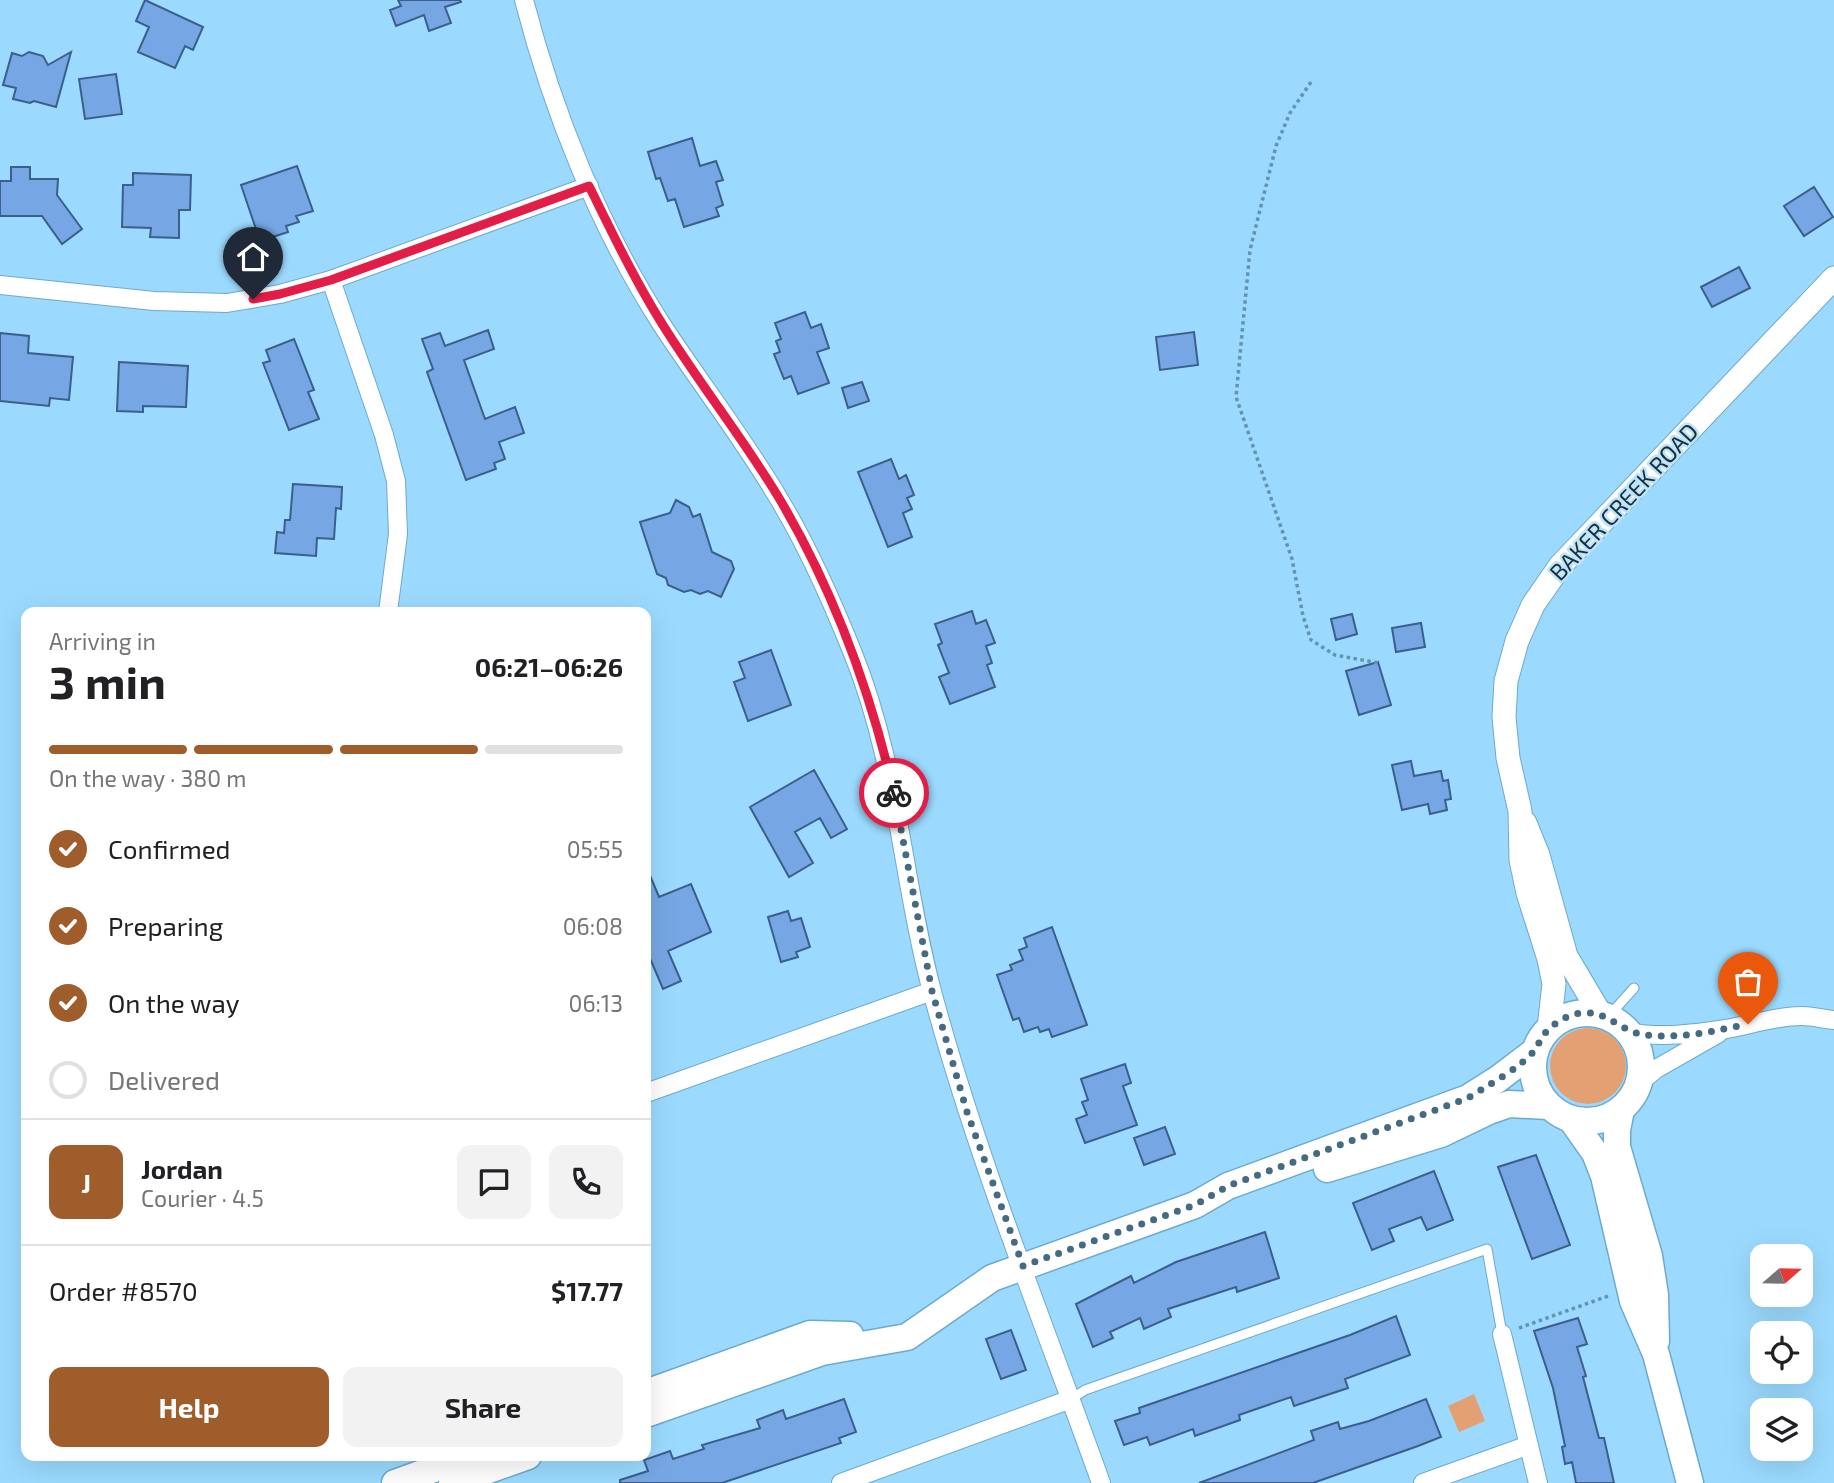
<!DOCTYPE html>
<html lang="en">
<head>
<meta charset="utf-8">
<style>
	:root { --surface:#fff; --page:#f2f2f2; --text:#202124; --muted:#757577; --line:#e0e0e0; --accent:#a05d2c }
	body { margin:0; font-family:"Exo 2",sans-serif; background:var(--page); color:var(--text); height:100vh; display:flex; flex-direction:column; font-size:26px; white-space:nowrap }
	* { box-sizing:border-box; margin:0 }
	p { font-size:23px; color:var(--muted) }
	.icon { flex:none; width:38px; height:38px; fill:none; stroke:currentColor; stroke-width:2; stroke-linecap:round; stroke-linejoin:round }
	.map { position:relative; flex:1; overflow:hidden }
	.side { position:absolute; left:21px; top:607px; width:630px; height:854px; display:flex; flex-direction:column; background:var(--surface); border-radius:14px; box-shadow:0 7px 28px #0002 }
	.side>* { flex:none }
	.needle { width:46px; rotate:70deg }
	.tools { position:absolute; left:1750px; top:1244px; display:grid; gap:14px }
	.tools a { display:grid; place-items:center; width:63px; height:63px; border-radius:14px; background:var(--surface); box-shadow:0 7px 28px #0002; font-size:35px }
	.pin { position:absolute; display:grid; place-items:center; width:60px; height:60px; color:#fff; margin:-72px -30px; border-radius:50% 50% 50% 0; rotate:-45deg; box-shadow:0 0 7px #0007 }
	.pin .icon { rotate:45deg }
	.courier { position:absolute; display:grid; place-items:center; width:70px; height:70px; margin:-35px; border:5px solid #e11d48; border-radius:50%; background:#fff; color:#222; box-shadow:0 2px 9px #0007 }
	.overview em { font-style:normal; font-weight:700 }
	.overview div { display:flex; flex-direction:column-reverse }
	.overview { display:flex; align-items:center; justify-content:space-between; height:119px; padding:0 28px }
	h1 { font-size:46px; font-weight:700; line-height:52px }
	.bar { display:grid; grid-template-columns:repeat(4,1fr); gap:10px 7px; align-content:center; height:84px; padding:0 28px }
	.bar i { height:9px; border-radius:5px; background:var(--line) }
	.bar .active { background:var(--accent) }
	.bar p { grid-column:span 4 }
	.line { display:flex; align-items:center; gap:18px; padding:0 28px; border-top:2px solid var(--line) }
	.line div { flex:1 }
	.round { display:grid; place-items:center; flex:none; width:74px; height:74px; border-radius:14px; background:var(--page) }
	ol { padding:0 28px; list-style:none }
	li { display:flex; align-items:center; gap:21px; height:77px }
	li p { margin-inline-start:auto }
	li .icon { padding:7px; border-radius:50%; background:var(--accent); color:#fff; stroke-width:4 }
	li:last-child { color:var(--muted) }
	li i { width:38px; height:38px; border:4px solid var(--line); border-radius:50% }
	.action { display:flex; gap:14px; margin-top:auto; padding:14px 28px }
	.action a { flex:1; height:80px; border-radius:14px; background:var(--accent); color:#fff; font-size:28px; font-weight:700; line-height:80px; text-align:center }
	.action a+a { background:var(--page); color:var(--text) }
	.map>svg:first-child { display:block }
</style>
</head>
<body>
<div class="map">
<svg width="1834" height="1483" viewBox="0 0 1834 1483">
	<rect width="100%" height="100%" fill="#9bdafe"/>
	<path fill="#e3a073" d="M1550 1066a38 38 0 1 1 76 0a38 38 0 1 1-76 0Z
		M1474,1394L1485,1421L1459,1432L1448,1406Z"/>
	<path fill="#76a7e4" stroke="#3b5e8a" stroke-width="2" d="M145,0L203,27L193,50L185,46L175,68L138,52L149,27L136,21Z
		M398,0H460L461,2L445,7L451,23L429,31L424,15L396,26L390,10L401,6Z
		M29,52L43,56L48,65L71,52L56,107L34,101L30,103L13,99L16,88L3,85L12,53L22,56Z
		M116,74L122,114L85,119L79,79Z
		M692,138L700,166L716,161L723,180L716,182L723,205L716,208L719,216L684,227L675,199L668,201L660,178L656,179L648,152Z
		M297,166L313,211L296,216L299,222L286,226L288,232L260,241L241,185Z
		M11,167H30V179H58L57,195L82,229L62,244L42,216H0V181H11Z
		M133,173L191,175L190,210H179V238L150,237L151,228L122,227L123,185H133Z
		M1814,187L1833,217L1804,236L1784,206Z
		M1739,267L1750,288L1712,307L1701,287Z
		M805,312L811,328L821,324L829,348L817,352L829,383L798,394L791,376L784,379L774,354L780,352L776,341L781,339L775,323Z
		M488,330L494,349L464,360L485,419L515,407L524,433L499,442L505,459L494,463L496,469L466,480L427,372L433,369L422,339L440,333L445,346Z
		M1194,332L1198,365L1160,370L1156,337Z
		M0,333L29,336L28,353L73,357L69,400L50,398L49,406L0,401Z
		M294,339L314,390L308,392L319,419L289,430L263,363L270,361L266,350Z
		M119,362L188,366L186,407L143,406V412L117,411Z
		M862,382L869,401L848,408L842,388Z
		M891,459L899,479L906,475L914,495L907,498L912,509L903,513L912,537L888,547L858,472Z
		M293,484L342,487L341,509L336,508L334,539L317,538L316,556L275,553L277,532L284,533L285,520H290Z
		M676,500L689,507L693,517L700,514L712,552L731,561L734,569L721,597L708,591L700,594L691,590L684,592L668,585L666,578L657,574L640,522L670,513Z
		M972,611L976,624L986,620L995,643L986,646L992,663L987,665L995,687L950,704L939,677L949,673L938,645L942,643L935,624Z
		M1352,614L1357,634L1336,640L1331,619Z
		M1421,623L1425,647L1396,652L1392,628Z
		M771,650L791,705L748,721L734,682L745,678L739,662Z
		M1378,662L1391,705L1359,715L1346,671Z
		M1411,761L1414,776L1441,771L1443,781L1448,780L1451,799L1445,800L1447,810L1430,814L1428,804L1402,810L1392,765Z
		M814,770L847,829L831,838L820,818L795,832L813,863L789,877L750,807Z
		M646,866L659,897L691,884L711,932L668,951L681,981L663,989L646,949Z
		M788,911L791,921L801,918L810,947L796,952L798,957L781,962L768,917Z
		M1052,927L1087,1025L1052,1037L1049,1029L1040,1032L1038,1027L1024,1032L1019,1018L1013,1020L997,975L1012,970L1010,965L1023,960L1019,950L1027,947L1024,938Z
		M1125,1064L1131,1083L1123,1086L1137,1125L1085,1143L1076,1119L1087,1115L1082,1102L1088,1100L1081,1079Z
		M1165,1127L1175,1154L1144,1165L1134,1138Z
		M1536,1155L1570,1245L1532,1259L1498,1167Z
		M1434,1171L1453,1220L1427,1230L1421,1217L1389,1229L1394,1241L1372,1250L1353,1203Z
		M1265,1232L1279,1278L1237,1292L1236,1287L1168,1309L1171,1317L1144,1329L1140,1318L1110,1332L1113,1338L1093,1347L1076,1304L1131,1276L1134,1283L1176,1262Z
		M1396,1316L1410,1355L1345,1379L1348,1388L1294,1406L1291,1397L1239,1415L1240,1420L1195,1436L1193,1429L1150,1445L1147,1437L1124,1445L1115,1421L1140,1413L1139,1408L1350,1335Z
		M1578,1318L1587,1344L1577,1347L1586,1376L1583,1377L1599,1438H1604L1614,1483H1576L1572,1462L1565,1464L1562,1447L1565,1446L1553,1388L1534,1331Z
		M1011,1330L1026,1370L1001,1379L986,1339Z
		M844,1399L856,1432L839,1438L841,1443L722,1483H620V1480L648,1471L644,1460L670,1451L673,1459L704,1449L702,1445L760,1428L757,1420L783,1410L786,1419Z
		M1426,1399L1441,1437L1418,1446L1313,1483H1199L1314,1440L1311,1431L1338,1422L1340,1429L1369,1421Z"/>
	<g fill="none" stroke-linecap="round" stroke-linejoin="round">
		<defs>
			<path id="service" d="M1608,1017L1634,988
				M1071,1399L1085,1390L1487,1249L1502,1334"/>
			<path id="minor" d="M524,0C553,112 599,227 662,325C700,383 743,438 779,499C808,547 831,599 852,651C898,763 902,881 933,995C978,1161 1043,1321 1101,1483
				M331,280L384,435L396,481L398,534L388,612
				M0,285L154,301L227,303L280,294L331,280L589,186
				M1628,1032C1661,1038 1694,1034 1726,1029C1751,1025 1775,1016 1802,1016C1812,1016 1823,1019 1834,1020
				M1639,1083L1656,1069L1719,1033
				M646,1093L932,991
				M1502,1334L1538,1483
				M841,1483L1071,1399
				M1423,1483L1529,1445"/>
			<path id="tertiary" d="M1525,823L1538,855L1566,956L1601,1015
				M1549,1028L1554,984L1549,959L1528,893L1521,860L1520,811L1508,758L1504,717L1506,681L1517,641L1533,605L1560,566L1834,278"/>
			<path id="secondary" d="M1533 1067a54 54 0 1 1 108 0a54 54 0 1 1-108 0Z
				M1621,1110L1617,1130V1147L1649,1256L1655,1295L1656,1341
				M1571,1119L1595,1153L1604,1176L1633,1301L1656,1354L1690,1483
				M1327,1169L1441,1134L1489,1111L1509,1104L1548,1106
				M646,1393L810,1334L850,1335
				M646,1414L822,1352L907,1337L992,1278L1195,1205L1228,1186L1468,1098L1498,1079L1535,1051
				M395,1483L470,1456
				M452,1483L528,1456"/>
		</defs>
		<use href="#service" stroke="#6caacd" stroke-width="11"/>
		<use href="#minor" stroke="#6caacd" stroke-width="20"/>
		<use href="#tertiary" stroke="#6caacd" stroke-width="25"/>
		<use href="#secondary" stroke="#6caacd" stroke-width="29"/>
		<path stroke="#6393ae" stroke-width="3.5" stroke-dasharray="3.5 3.5" stroke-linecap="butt" d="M1311,82L1290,113L1276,146L1250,250L1236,397L1292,559L1303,616L1311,640L1335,655L1379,663
			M1519,1328L1611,1295"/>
		<use href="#service" stroke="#fff" stroke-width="9"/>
		<use href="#minor" stroke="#fff" stroke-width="18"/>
		<use href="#tertiary" stroke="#fff" stroke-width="23"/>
		<use href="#secondary" stroke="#fff" stroke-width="26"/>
	</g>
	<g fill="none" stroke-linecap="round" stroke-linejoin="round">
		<path stroke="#446b81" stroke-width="7" stroke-dasharray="0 12.6" d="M894,793L932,991L967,1112L1023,1266L1195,1205L1228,1186L1468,1098C1487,1086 1520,1068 1534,1051C1538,1047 1539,1041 1542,1037C1549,1027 1560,1019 1572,1015C1605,1005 1618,1032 1646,1035C1679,1039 1716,1031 1748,1024"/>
		<path stroke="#e11d48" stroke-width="9" d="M253,299L280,294L331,280L589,186C612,232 634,279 661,322C698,382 743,438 779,498C833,589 870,690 894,793"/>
	</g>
	<g text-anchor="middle" stroke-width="5" stroke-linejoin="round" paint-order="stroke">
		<g font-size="23" fill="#152f3d" stroke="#bfe3f9">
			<text transform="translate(1624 502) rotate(-47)" y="8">BAKER CREEK ROAD</text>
		</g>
	</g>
</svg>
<div class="tools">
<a><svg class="needle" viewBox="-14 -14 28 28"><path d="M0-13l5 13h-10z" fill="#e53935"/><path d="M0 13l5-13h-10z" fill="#757577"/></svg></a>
<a><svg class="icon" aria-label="locate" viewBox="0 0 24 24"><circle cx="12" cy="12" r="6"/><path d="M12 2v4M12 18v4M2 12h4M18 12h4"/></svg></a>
<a><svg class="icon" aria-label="layers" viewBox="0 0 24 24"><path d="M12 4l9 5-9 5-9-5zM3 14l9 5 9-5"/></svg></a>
</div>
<div class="pin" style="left:1748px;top:1024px;background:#ea580c"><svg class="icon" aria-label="bag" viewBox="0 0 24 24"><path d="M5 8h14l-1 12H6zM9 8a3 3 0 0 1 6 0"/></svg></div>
<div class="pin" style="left:253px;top:299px;background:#1f2937"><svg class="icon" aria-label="home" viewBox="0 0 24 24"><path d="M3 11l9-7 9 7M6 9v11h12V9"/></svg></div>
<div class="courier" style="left:894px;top:793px"><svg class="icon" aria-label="bike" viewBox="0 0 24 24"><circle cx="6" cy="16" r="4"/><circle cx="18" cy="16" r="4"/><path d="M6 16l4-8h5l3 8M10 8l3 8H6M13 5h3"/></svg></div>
<section class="side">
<div class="overview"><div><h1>3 min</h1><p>Arriving in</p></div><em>06:21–06:26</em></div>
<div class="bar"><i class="active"></i><i class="active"></i><i class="active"></i><i></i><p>On the way · 380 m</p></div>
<ol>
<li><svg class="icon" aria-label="check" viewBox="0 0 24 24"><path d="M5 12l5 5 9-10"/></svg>Confirmed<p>05:55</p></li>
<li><svg class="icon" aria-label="check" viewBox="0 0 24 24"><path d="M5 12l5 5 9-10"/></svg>Preparing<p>06:08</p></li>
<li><svg class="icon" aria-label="check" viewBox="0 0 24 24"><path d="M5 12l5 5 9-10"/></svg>On the way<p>06:13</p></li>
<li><i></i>Delivered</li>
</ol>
<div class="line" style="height:126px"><b class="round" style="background:var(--accent);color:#fff">J</b><div><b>Jordan</b><p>Courier · 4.5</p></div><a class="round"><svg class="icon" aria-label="chat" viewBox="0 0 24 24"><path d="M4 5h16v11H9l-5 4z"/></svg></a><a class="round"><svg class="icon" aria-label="phone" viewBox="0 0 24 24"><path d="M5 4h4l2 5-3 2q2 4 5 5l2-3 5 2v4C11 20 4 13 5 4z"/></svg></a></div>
<div class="line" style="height:91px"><div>Order #8570</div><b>$17.77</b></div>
<div class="action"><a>Help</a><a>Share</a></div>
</section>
</div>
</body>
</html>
